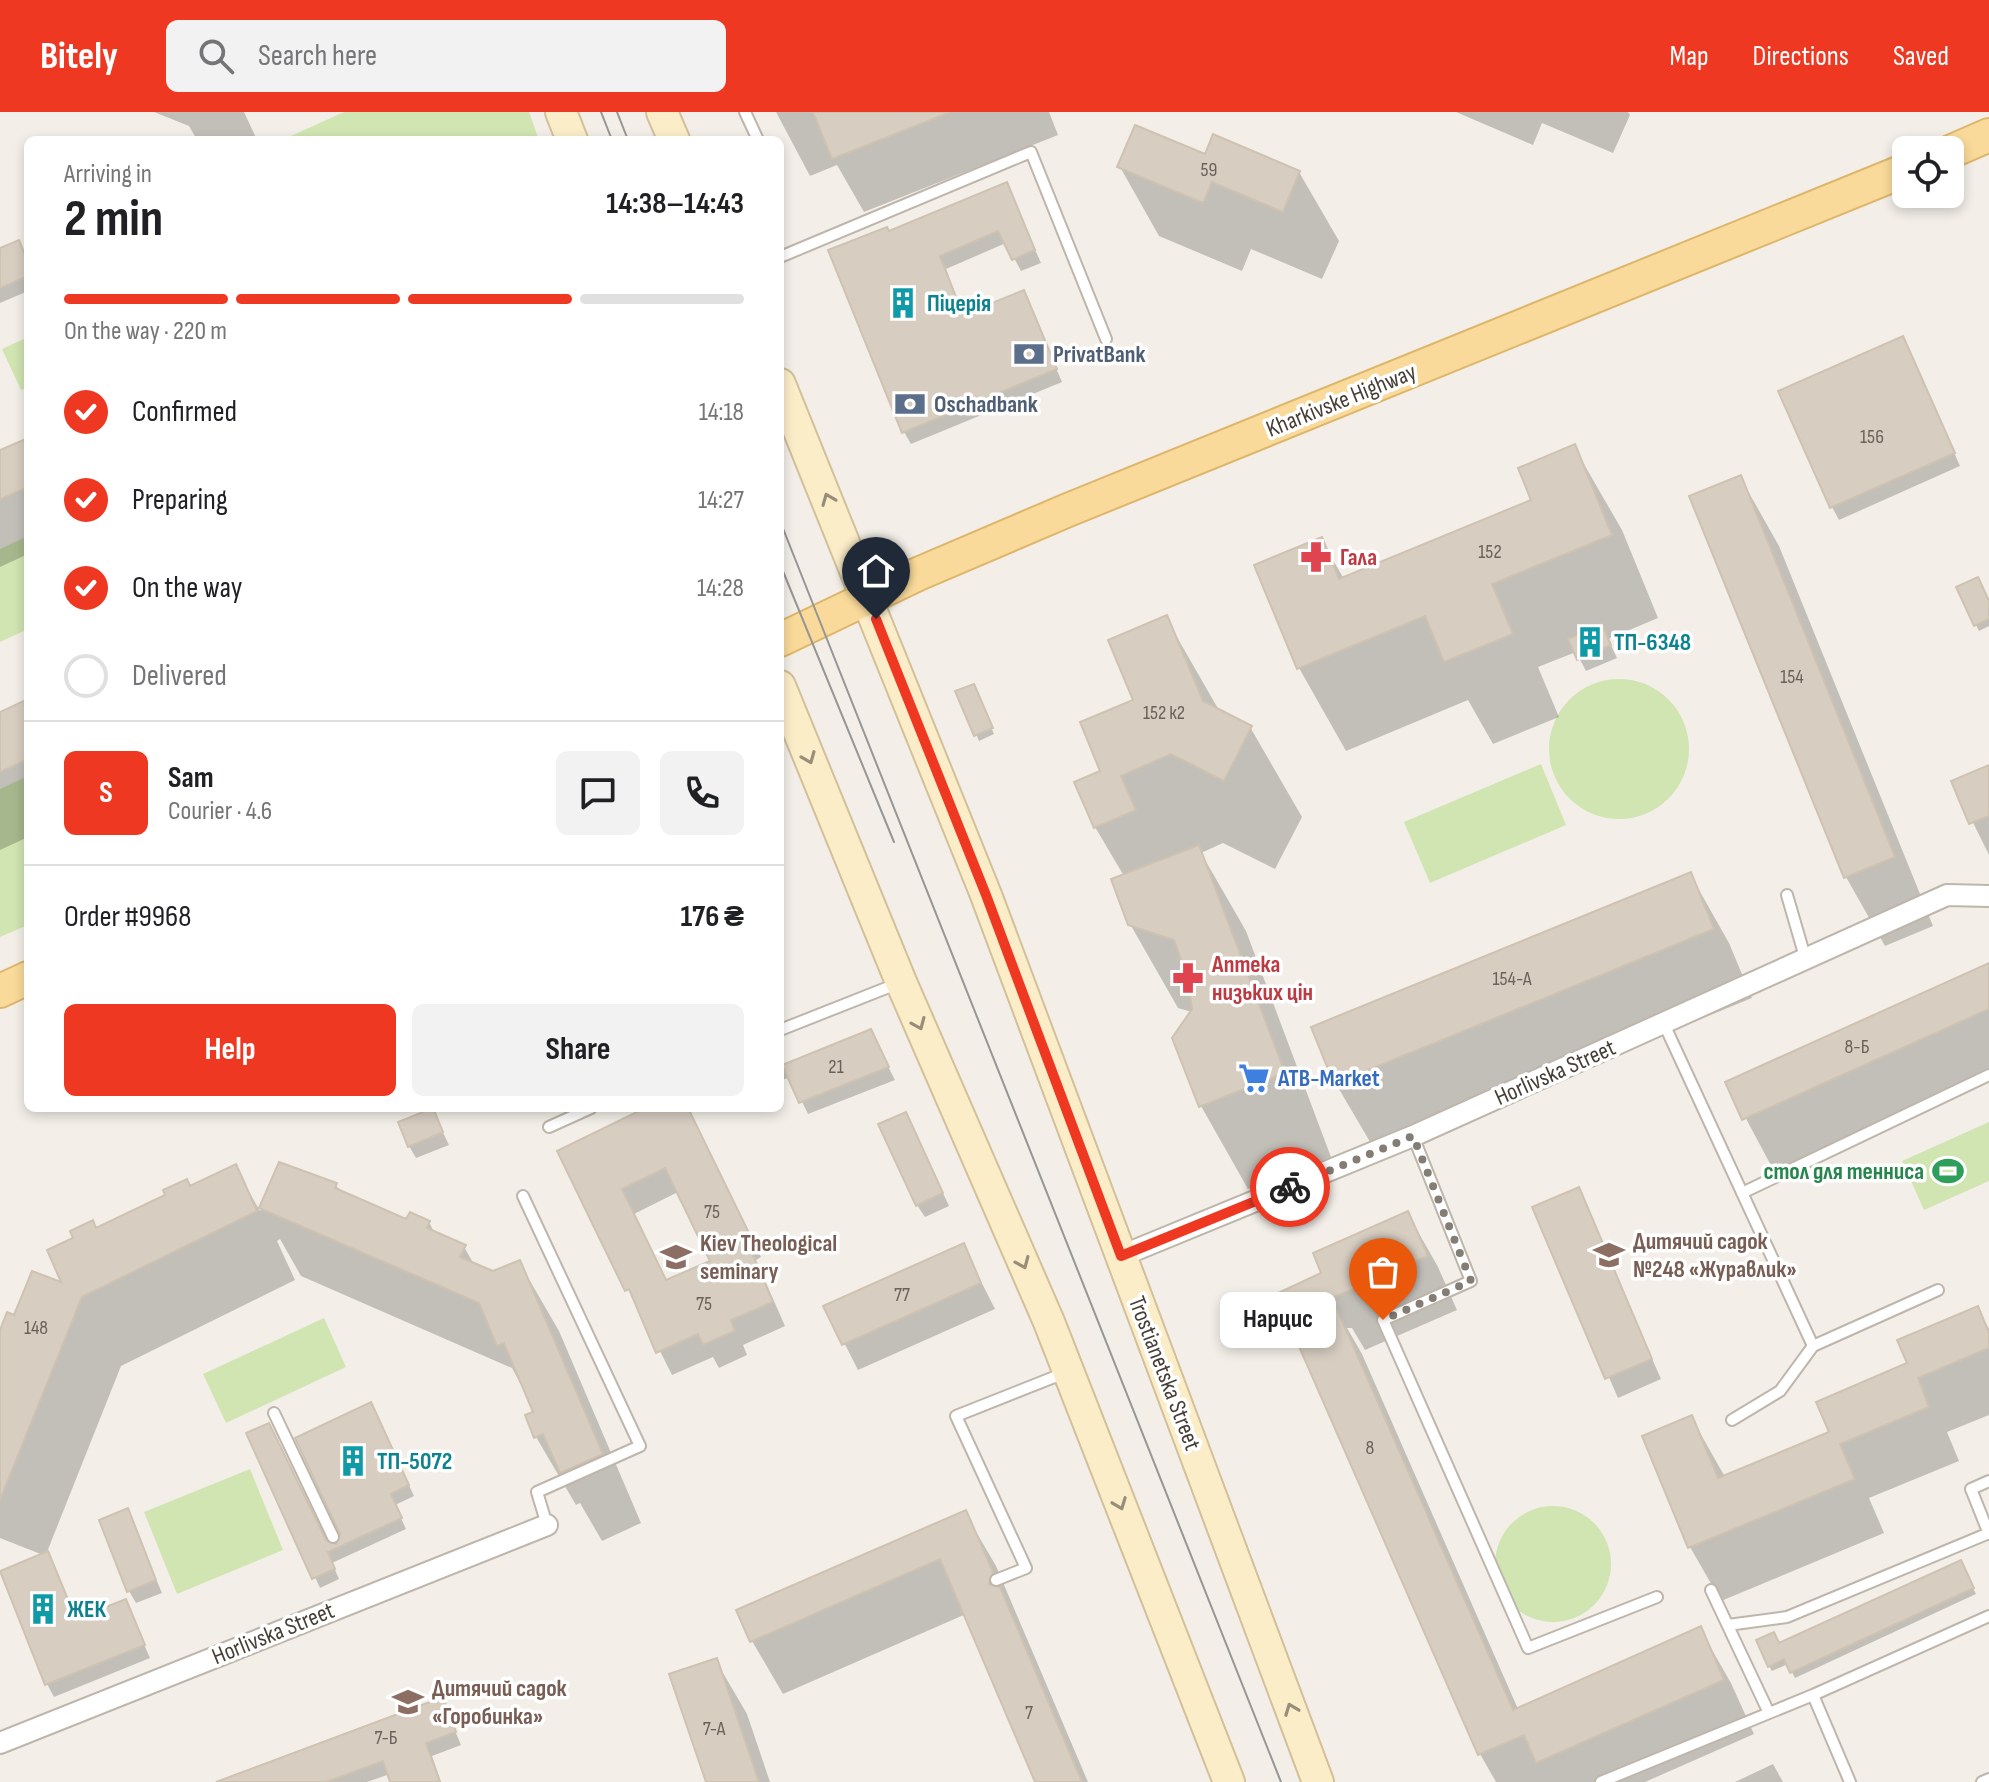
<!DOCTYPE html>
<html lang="en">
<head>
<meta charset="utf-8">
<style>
	:root { --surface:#fff; --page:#f2f2f2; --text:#202124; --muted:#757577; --line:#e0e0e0; --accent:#ef3822 }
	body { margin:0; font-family:"Sofia Sans Condensed",sans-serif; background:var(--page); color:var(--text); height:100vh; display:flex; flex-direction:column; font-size:30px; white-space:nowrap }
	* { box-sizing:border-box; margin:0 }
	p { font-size:26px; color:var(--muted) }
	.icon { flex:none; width:44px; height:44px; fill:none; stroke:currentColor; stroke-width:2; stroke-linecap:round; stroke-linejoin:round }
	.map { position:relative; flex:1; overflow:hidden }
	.side { position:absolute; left:24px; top:24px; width:760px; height:976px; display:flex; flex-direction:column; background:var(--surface); border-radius:12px; box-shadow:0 4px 12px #0003 }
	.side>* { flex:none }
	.controls { position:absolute; left:1892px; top:24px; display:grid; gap:16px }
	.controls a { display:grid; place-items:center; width:72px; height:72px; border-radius:12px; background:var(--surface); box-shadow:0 4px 12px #0003; font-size:40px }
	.pin { position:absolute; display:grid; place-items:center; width:68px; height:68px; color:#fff; margin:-82px -34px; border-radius:50% 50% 50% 0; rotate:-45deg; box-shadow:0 0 8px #0007 }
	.pin .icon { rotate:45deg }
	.courier { position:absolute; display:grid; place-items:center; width:80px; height:80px; margin:-40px; border:6px solid #ef3822; border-radius:50%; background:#fff; color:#222; box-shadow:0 2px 10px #0007 }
	.bubble { position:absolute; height:56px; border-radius:12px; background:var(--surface); box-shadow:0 4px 12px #0003; font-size:26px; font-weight:700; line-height:56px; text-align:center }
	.head em { font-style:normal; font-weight:700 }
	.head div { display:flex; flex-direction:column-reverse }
	.head { display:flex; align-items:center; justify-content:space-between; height:136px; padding:0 40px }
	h1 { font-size:52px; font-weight:700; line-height:60px }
	.bar { display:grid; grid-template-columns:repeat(4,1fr); gap:12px 8px; align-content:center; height:96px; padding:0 40px }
	.bar i { height:10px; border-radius:6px; background:var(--line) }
	.bar .current { background:var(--accent) }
	.bar p { grid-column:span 4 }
	.line { display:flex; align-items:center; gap:20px; padding:0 40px; border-top:2px solid var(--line) }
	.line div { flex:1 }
	.round { display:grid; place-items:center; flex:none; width:84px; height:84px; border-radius:12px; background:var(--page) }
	ol { padding:0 40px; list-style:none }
	li { display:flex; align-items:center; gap:24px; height:88px }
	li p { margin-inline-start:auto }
	li .icon { padding:8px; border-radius:50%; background:var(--accent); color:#fff; stroke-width:4 }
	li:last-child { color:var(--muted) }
	li i { width:44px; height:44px; border:4px solid var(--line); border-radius:50% }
	.cta { display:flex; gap:16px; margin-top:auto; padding:16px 40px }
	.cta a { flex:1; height:92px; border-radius:12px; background:var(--accent); color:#fff; font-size:32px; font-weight:700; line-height:92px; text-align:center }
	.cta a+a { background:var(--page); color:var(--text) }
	header { display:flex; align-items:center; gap:48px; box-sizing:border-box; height:112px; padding:0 40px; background:var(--accent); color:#fff }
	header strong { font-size:38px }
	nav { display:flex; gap:44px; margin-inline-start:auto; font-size:28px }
	.search { width:560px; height:72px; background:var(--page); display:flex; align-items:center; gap:20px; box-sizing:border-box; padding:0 28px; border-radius:12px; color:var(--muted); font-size:30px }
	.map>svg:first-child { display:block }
</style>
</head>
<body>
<header>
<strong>Bitely</strong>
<div class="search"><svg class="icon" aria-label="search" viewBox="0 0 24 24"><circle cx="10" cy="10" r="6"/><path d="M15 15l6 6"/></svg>Search here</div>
<nav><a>Map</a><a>Directions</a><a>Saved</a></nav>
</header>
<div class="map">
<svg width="1989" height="1670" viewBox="0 0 1989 1670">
	<rect width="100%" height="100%" fill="#f3efe8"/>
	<path fill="#d0e5b2" d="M344,0H529L539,28H282Z
		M28,225V275L21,278L2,237Z
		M28,424V517L0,530V437Z
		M1549 637a70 70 0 1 1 140 0a70 70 0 1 1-140 0Z
		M1541,652L1566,713L1430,771L1404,710Z
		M28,664V813L0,825V677Z
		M1989,1010V1069L1924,1098L1902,1049Z
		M324,1206L346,1255L226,1311L203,1262Z
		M250,1357L283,1438L177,1482L144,1400Z
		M1495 1452a58 58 0 1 1 116 0a58 58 0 1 1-116 0Z"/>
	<path fill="#0003" fill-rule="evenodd" d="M154,0H244L257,28H197L189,14Z
		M776,0H1049L1058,23L864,100L837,53L810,64Z
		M1456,0H1628L1630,3L1613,41L1542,11L1533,33Z
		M1206,45L1299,60L1339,129L1322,167L1251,137L1242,159L1159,124L1120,55Z
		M1006,73L1041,151L1021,159L1006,131L946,157L964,205L1023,181L1062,270L911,332L904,320L889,121Z
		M0,138L25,143L28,150V179L0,191Z
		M1909,238L1960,354L1839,408L1832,395Z
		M28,328V442L0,455V340Z
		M1574,335L1622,418L1658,506L1608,527L1617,546L1586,559L1576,540L1538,555L1559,605L1493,632L1468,588L1346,639L1299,556L1257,454L1321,428L1344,467L1533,389Z
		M1740,365L1779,434L1933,814L1885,834L1846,765Z
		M1989,492V514L1979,519L1976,513Z
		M1166,506L1220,600L1250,615L1302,705L1275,757L1223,731L1201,741L1246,819L1331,1045L1248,1077L1201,994L1192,900L1178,896L1130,812L1124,764L1095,715L1103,660L1136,589Z
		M958,580H976L994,622L979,629Z
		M28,589V725L0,738V602Z
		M1989,655V743L1953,670Z
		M1690,762L1729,831L1752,886L1376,1040L1336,972L1314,916Z
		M1989,853V965L1775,1061L1727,971Z
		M875,929L895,968L808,1002L790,965L780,969V944L784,954Z
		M650,996H688L761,1145L756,1148L785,1214L743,1233L747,1243L719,1256L713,1245L672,1263L560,1040ZM678,1080L713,1150L667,1170L634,1102Z
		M432,998L449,1033L416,1046L409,1034Z
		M912,1014L949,1094L925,1105L917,1093Z
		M280,1053L336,1073L341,1081L408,1110H429L435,1122L464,1135L475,1154L493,1162L519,1150L559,1219L641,1411L602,1429L580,1391L576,1393L536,1325V1301L512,1256L301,1164L280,1127L277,1129L295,1168L121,1254L47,1440L77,1509L125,1489L150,1546L54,1585L47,1572L43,1443L0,1426V1223L15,1205L65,1174L96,1118L235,1055L260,1099Z
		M1578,1078L1661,1267L1618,1286L1535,1096Z
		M1408,1102L1438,1155L1457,1198L1365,1238L1352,1216H1347L1362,1242L1518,1597L1700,1517L1731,1571L1754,1622L1645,1670H1496L1480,1642L1324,1162Z
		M963,1134L995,1197L858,1258L826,1195Z
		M1977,1196L1989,1217V1303L1947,1320L1959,1349L1869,1386L1884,1421L1721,1489L1690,1435L1644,1325L1691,1305L1725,1365L1831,1321Z
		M376,1303L414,1384L395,1393L406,1417L332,1451L339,1467L320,1476L249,1322L326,1431L337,1435Z
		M127,1399L162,1481L136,1491L129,1479Z
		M965,1401L996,1454L1088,1670H1037L966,1502L783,1582L752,1529Z
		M1963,1456L1976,1482L1795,1566L1788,1552L1772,1559L1769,1554L1779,1534Z
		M716,1549L747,1602L770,1670H708Z
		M442,1588L461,1633L432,1644L441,1670H393L390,1662L367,1670H222Z
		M1773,1652L1783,1670H1735Z"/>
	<path fill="#d7cdc1" stroke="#cec2b1" stroke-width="2" fill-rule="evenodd" d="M813,0H948V1L832,47Z
		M1135,13L1205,42L1213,22L1300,59L1283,100L1212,70L1203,91L1117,55Z
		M1007,70L1035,138L1012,148L998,119L940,144L963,203L1024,178L1057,257L902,321L828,138L887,115L889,119Z
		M19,128L28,150V164L0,176V136Z
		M1903,224L1955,341L1830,396L1778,279Z
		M28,326V375L0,387V338Z
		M1575,332L1612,423L1492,472L1513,522L1444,550L1425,504L1297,557L1254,453L1322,425L1339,467L1531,388L1518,356Z
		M1741,363L1895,745L1844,766L1689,384Z
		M1978,465L1989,489V507L1974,514L1956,475Z
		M1167,503L1203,589L1252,614L1224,669L1171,642L1121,664L1136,698L1094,716L1074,670L1100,659L1080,610L1133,588L1108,528Z
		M1602,512L1611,533L1577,548L1568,527Z
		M974,572L993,616L974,624L955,579Z
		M28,587V647L0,660V600Z
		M1989,653V704L1969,712L1951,669Z
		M1199,733L1285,961L1199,995L1172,926L1192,897L1188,866L1174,828L1128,813L1111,767Z
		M1691,760L1714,817L1334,972L1311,915Z
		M1989,851V897L1742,1008L1725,970Z
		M871,917L889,955L799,991L782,953Z
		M433,996L443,1020L408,1035L398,1010Z
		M645,996H688L749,1121L744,1123L773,1190L731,1208L735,1219L703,1233L698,1222L656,1241L629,1177L625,1179L557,1039ZM665,1056L710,1149L666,1168L622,1077Z
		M906,1000L943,1081L916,1094L878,1012Z
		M279,1050L337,1071L335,1076L406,1107L410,1100L430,1109L427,1116L466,1133L460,1145L493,1159L520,1148L603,1342L560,1361L543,1322L534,1326L525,1303L533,1300L504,1231L497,1234L479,1191L259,1096Z
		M236,1052L257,1099L82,1185L0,1388V1218L7,1200L14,1203L32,1159L61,1170L47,1138L73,1126L70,1119L93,1108L96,1116L165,1083L163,1078L187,1067L190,1074Z
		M1579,1075L1652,1247L1605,1267L1532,1095Z
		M1408,1099L1428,1144L1332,1186L1513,1598L1701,1514L1724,1568L1536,1651L1524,1623L1478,1643L1276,1182L1321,1161L1313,1141Z
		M964,1131L981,1171L842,1233L823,1194Z
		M1978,1194L1989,1221V1236L1918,1266L1929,1295L1840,1332L1855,1367L1688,1436L1642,1324L1692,1303L1718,1366L1829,1320L1816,1290L1907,1251L1897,1228Z
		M371,1290L409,1373L391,1382L402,1406L328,1440L335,1457L312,1467L246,1321L269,1311L326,1428L336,1432L340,1422L295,1326Z
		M128,1396L156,1468L127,1480L99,1408Z
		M966,1398L993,1460L989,1472L1000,1475L1082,1670H1035L940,1447L750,1530L736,1498Z
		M48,1439L76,1507L126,1487L145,1533L45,1573L0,1459Z
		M1961,1448L1974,1476L1790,1561L1784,1547L1768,1555L1756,1528L1774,1520L1779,1531Z
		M717,1546L759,1670H706L669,1562Z
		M443,1585L456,1620L426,1631L440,1670H390L383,1649L326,1670H216Z"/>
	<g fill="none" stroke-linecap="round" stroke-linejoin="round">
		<defs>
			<path id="lane" d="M745,0L758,28
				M780,145L1031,40L1106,227
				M1787,783L1805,845
				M1664,912L1813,1234
				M780,918L899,871
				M549,1015L591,996
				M1413,1024L1471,1169L1383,1208L1528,1536L1657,1485
				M1742,1081L1989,963
				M523,1084L640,1334L537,1380L547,1413
				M274,1301L333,1425
				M1732,1308L1780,1279L1813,1234L1938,1178
				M1989,1369L1971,1377L1989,1422
				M996,1468L1026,1456L956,1304L1067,1260
				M1711,1478L1769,1601
				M1728,1513L1787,1505L1989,1421
				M1813,1583L1850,1670
				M1601,1670L1813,1583L1989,1504
				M1982,1670L1989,1667"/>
			<path id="street" d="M1121,1144L1413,1024L1947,783L1989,784
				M0,1631L547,1413"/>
			<path id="secondary" d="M561,0L572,28
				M662,0L674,28
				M780,272L986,783L1318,1670
				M780,574L901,870L1049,1210L1229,1670"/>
			<path id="primary" d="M1950,40L1989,23
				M780,528L918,462L1068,398L1906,58
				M0,879L28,866"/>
		</defs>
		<use href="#lane" stroke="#beb6ab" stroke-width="14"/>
		<use href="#street" stroke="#beb6ab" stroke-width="24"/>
		<use href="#secondary" stroke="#d1c099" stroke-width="34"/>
		<use href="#primary" stroke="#deb66b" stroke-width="36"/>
		<use href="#lane" stroke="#fff" stroke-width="10"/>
		<use href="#street" stroke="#fff" stroke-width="20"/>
		<use href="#secondary" stroke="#fcedc9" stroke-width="30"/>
		<use href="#primary" stroke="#f9da9a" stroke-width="32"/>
		<path stroke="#969696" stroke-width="2" d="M601,0L612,28
			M617,0L628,28
			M780,409L1281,1670
			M780,452L894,730"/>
	</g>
	<defs><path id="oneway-chevron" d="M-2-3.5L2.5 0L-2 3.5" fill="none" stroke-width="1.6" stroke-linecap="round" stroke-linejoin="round" transform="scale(2)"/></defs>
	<g stroke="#988d79">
		<use href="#oneway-chevron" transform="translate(828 387) rotate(-112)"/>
		<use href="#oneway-chevron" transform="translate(809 646) rotate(68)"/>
		<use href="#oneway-chevron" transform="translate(919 912) rotate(67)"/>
		<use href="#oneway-chevron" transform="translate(1023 1151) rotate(67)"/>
		<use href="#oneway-chevron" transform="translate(1120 1392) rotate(69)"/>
		<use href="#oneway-chevron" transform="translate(1291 1597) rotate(-111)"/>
	</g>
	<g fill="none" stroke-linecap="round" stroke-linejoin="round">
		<path stroke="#837d75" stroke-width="8" stroke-dasharray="0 14.4" d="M1290,1075L1413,1024L1471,1169L1383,1208"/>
		<path stroke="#ef3822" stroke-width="10" d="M876,507L986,783L1121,1144L1290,1075"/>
	</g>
	<defs>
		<symbol id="building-bare" viewBox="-9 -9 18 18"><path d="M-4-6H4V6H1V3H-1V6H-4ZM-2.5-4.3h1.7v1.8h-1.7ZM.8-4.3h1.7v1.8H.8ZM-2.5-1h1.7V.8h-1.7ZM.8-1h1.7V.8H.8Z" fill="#0f9aa8" stroke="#fff" stroke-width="2.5" paint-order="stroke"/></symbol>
		<symbol id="bank-bare" viewBox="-9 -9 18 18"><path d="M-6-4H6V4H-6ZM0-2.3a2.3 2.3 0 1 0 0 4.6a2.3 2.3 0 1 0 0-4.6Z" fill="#5c6f8a" stroke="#fff" stroke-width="2.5" paint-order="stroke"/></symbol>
		<symbol id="pharmacy-bare" viewBox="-9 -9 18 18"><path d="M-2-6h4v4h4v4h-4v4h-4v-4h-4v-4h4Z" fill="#e0444e" stroke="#fff" stroke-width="2.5" paint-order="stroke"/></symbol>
		<symbol id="supermarket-bare" viewBox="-9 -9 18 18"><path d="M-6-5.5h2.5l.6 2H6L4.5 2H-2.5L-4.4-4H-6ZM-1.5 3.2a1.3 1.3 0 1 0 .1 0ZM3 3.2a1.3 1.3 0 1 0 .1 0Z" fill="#3f7fe0" stroke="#fff" stroke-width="2.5" paint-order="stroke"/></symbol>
		<symbol id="stadium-bare" viewBox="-9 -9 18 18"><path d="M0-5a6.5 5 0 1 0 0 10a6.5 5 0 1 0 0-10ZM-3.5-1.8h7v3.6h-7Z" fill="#2e9e5b" stroke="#fff" stroke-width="2.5" paint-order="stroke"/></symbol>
		<symbol id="school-bare" viewBox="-9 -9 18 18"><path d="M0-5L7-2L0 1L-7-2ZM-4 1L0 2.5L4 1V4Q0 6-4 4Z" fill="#8d6e63" stroke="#fff" stroke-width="2.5" paint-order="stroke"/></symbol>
		<symbol id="university-bare" viewBox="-9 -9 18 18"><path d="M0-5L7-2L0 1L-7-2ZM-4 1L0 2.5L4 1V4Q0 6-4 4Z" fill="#8d6e63" stroke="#fff" stroke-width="2.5" paint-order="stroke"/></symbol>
	</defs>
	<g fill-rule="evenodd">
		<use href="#building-bare" x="881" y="169" width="44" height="44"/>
		<use href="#bank-bare" x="1007" y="220" width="44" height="44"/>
		<use href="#bank-bare" x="888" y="270" width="44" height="44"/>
		<use href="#pharmacy-bare" x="1294" y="423" width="44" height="44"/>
		<use href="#building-bare" x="1568" y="508" width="44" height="44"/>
		<use href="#pharmacy-bare" x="1166" y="844" width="44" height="44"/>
		<use href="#supermarket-bare" x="1232" y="944" width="44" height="44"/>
		<use href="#stadium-bare" x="1926" y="1037" width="44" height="44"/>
		<use href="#school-bare" x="1587" y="1121" width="44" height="44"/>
		<use href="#university-bare" x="654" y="1123" width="44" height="44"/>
		<use href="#building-bare" x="331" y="1327" width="44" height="44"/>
		<use href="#building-bare" x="21" y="1475" width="44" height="44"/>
		<use href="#school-bare" x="386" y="1568" width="44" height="44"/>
	</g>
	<g text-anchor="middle" stroke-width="7" stroke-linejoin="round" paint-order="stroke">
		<g font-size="20" fill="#6a625a">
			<text x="1209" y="64">59</text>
			<text x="1872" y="331">156</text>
			<text x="1490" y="446">152</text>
			<text x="1792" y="571">154</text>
			<text x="1164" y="607">152 к2</text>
			<text x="1512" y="873">154-А</text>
			<text x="1857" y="941">8-Б</text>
			<text x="836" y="961">21</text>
			<text x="712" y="1106">75</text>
			<text x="902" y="1189">77</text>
			<text x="704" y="1198">75</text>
			<text x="36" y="1222">148</text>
			<text x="1370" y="1342">8</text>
			<text x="1029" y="1607">7</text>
			<text x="714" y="1623">7-А</text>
			<text x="386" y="1632">7-Б</text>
		</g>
		<g font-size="24" font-weight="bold" fill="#0d838f" stroke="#fff" text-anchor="start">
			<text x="927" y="199">Піцерія</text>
			<text x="1614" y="538">ТП-6348</text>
			<text x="377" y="1357">ТП-5072</text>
			<text x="67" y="1505">ЖЕК</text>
		</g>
		<g font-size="24" font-weight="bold" fill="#4e5e75" stroke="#fff" text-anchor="start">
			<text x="1053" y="250">PrivatBank</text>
			<text x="934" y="300">Oschadbank</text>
		</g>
		<g font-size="24" fill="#463f37" stroke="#fff">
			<text transform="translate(1341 288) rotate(-22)" y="8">Kharkivske Highway</text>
			<text transform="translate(1555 960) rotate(-24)" y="8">Horlivska Street</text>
			<text transform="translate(1165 1261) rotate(69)" y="8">Trostianetska Street</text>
			<text transform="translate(273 1521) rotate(-22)" y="8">Horlivska Street</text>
		</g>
		<g font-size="24" font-weight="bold" fill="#be3a42" stroke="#fff" text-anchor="start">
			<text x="1340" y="453">Гала</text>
			<text x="1212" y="860">Аптека<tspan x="1212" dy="28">низьких цін</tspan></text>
		</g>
		<g font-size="24" font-weight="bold" fill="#366cbe" stroke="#fff" text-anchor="start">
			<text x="1278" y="974">ATB-Market</text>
		</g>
		<g font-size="24" font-weight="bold" fill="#27864d" stroke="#fff" text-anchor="end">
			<text x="1924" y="1067">стол для тенниса</text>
		</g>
		<g font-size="24" font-weight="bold" fill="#785e54" stroke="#fff" text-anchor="start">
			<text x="1633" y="1137">Дитячий садок<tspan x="1633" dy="28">№248 «Журавлик»</tspan></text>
			<text x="700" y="1139">Kiev Theological<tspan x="700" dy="28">seminary</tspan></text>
			<text x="432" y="1584">Дитячий садок<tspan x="432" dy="28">«Горобинка»</tspan></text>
		</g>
	</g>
</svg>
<div class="controls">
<a><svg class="icon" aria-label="locate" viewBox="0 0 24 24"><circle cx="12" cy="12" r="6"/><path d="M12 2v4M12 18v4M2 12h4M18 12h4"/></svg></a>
</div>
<div class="pin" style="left:1383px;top:1208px;background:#ea580c"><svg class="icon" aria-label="bag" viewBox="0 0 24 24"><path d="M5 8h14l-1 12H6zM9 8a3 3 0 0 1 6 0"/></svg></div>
<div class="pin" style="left:876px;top:507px;background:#1f2937"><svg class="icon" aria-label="home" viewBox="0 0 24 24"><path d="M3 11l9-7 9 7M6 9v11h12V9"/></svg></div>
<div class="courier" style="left:1290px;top:1075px"><svg class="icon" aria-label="bike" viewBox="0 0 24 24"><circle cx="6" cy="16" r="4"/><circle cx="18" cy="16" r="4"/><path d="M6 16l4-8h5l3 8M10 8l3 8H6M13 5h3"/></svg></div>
<div class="bubble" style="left:1220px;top:1180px;width:116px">Нарцис</div>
<section class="side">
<div class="head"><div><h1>2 min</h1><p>Arriving in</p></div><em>14:38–14:43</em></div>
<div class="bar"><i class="current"></i><i class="current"></i><i class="current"></i><i></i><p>On the way · 220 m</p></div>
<ol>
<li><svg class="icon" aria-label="check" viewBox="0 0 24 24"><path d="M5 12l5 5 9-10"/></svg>Confirmed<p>14:18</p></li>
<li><svg class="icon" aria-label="check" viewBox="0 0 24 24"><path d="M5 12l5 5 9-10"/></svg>Preparing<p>14:27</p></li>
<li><svg class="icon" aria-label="check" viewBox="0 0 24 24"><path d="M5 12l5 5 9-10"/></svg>On the way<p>14:28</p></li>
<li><i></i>Delivered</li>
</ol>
<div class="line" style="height:144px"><b class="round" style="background:var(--accent);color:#fff">S</b><div><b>Sam</b><p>Courier · 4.6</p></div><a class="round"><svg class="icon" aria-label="chat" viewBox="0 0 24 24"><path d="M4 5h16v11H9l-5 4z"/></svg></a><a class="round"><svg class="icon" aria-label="phone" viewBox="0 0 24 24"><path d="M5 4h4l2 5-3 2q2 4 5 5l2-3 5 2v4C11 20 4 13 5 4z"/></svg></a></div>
<div class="line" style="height:104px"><div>Order #9968</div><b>176 ₴</b></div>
<div class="cta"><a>Help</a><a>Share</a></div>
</section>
</div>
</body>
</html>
